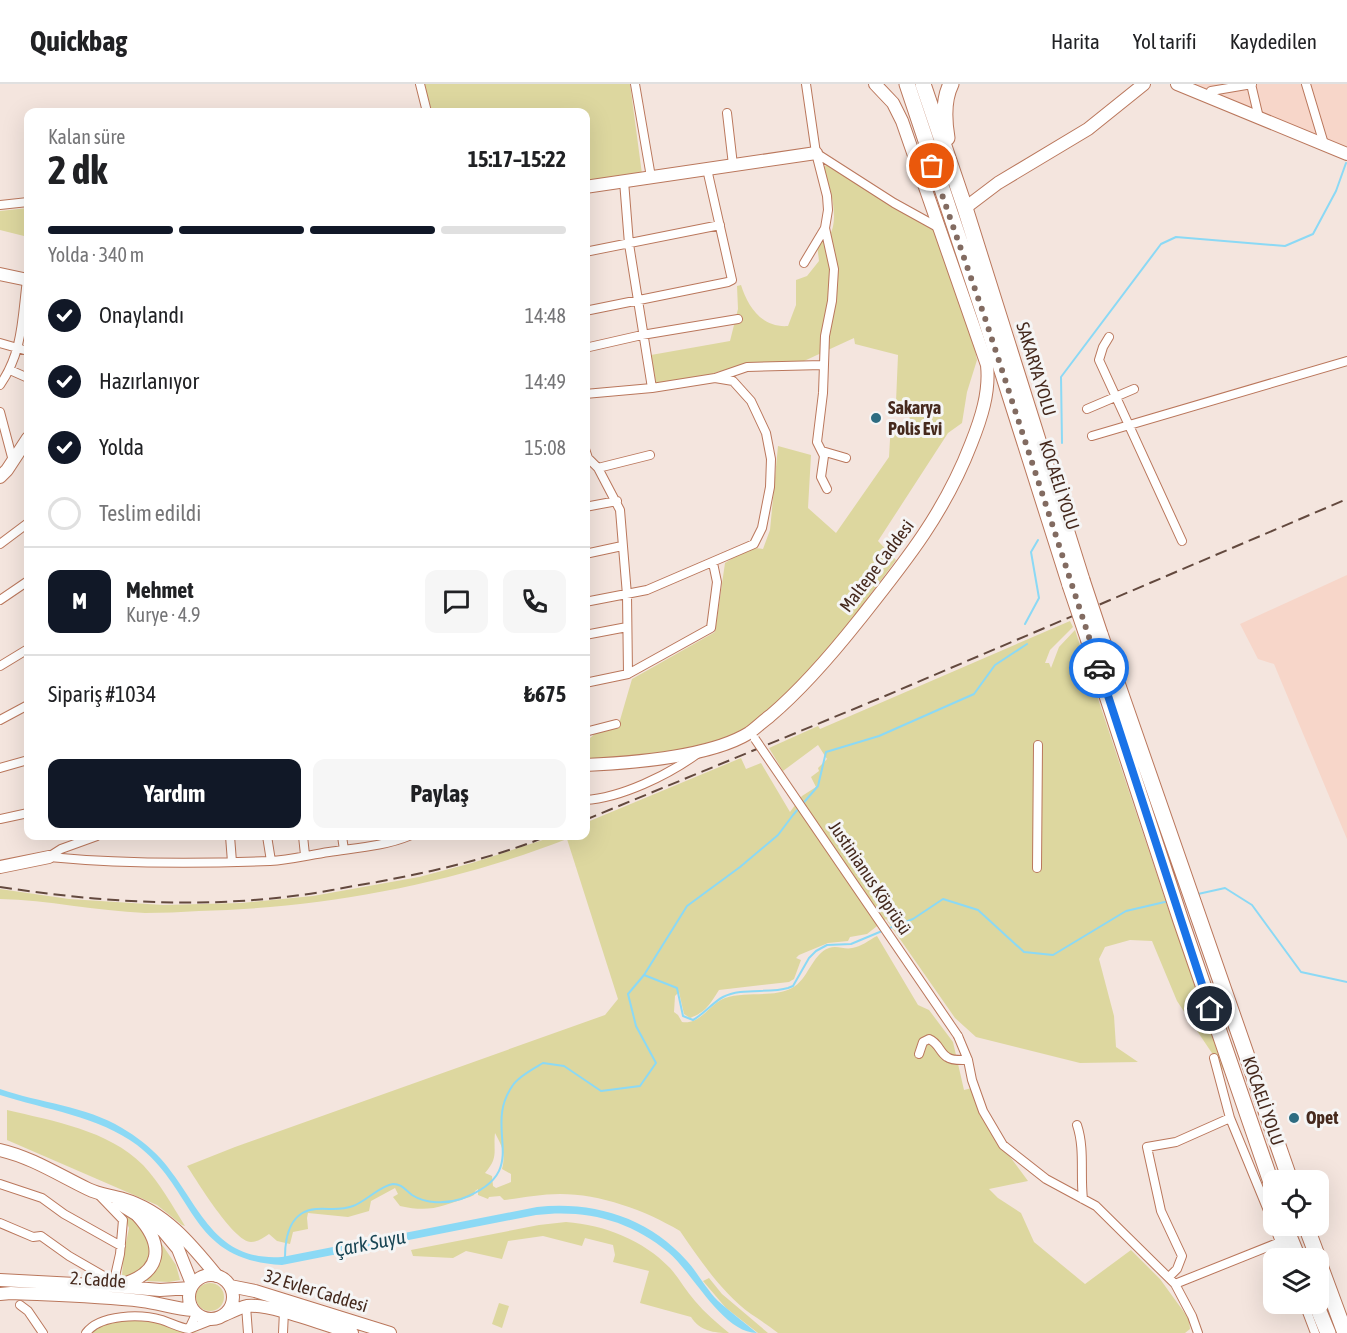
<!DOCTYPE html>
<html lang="tr">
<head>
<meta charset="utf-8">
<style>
	:root { --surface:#fff; --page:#f6f6f6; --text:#202124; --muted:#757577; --line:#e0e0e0; --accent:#111827 }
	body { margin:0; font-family:"Asap Condensed",sans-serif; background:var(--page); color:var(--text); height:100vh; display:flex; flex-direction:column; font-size:22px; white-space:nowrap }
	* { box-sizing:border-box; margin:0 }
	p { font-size:20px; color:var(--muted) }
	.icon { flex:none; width:33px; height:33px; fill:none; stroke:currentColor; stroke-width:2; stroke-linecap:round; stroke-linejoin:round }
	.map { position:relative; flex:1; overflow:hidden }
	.drawer { position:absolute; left:24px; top:24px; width:566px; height:732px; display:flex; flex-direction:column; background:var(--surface); border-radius:12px; box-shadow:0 6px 24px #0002 }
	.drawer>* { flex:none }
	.tools { position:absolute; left:1263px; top:1086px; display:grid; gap:12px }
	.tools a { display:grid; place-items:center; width:66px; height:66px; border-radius:12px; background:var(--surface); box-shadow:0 6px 24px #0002; font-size:30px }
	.pin { position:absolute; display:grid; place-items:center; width:51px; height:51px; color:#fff; margin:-26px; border:3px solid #fff; border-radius:50%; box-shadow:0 2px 6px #0007 }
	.courier { position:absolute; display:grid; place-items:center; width:60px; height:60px; margin:-30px; border:4px solid #1a73e8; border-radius:50%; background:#fff; color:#222; box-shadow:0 2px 8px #0007 }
	.summary em { font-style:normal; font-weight:700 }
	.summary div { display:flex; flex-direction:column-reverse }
	.summary { display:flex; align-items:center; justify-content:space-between; height:102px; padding:0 24px }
	h1 { font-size:39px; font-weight:700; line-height:45px }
	.bar { display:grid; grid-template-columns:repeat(4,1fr); gap:9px 6px; align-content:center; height:72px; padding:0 24px }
	.bar i { height:8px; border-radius:4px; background:var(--line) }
	.bar .on { background:var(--accent) }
	.bar p { grid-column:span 4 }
	.line { display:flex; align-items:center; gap:15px; padding:0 24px; border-top:2px solid var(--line) }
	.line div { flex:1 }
	.round { display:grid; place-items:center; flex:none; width:63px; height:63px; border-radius:12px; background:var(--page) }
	ol { padding:0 24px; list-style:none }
	li { display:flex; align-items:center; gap:18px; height:66px }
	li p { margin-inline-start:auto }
	li .icon { padding:6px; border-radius:50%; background:var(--accent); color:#fff; stroke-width:4 }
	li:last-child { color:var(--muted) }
	li i { width:33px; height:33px; border:3px solid var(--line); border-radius:50% }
	.button { display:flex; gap:12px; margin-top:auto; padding:12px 24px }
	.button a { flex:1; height:69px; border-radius:12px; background:var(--accent); color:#fff; font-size:24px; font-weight:700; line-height:69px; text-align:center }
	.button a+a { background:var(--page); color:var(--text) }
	header { display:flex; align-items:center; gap:36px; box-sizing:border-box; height:84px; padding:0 30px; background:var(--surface); border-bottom:2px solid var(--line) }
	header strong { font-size:28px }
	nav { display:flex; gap:33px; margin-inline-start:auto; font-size:21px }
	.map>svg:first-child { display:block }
</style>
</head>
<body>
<header>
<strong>Quickbag</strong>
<nav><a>Harita</a><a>Yol tarifi</a><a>Kaydedilen</a></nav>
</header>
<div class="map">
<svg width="1347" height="1249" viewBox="0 0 1347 1249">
	<rect width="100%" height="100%" fill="#f4e5de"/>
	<path fill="#f7d6c9" d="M1193,0H1347V63Z
		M1347,491V755L1274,580L1258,575L1240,540Z"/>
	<path fill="#ddd79f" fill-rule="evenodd" d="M424,0H630L642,90L585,97V28H432Z
		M826,81L938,149L971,246L977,276L967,308L962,339L948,349L878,457L896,476L850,538L787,612L775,623L733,653L702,664L585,679V653L590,654L598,647L618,643L632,595L715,548L725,479C736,472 749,461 763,465L770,446L778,362L811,371L808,424L836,449L889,373L891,338L909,340L910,329L896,318L898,271L855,260L854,254L804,277L738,283L717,288L703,294L656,299L651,271L730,257L738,225L737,202L741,201C748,223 762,244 788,242L796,221V196L807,192L819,177L817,160C843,154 833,113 827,95L823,93L821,85Z
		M28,124V153L0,146V127Z
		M1070,537L1073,543L1050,566L1045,579H1049L1051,584L1059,563L1075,546L1168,824L1228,986L1224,987L1177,917L1152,857L1130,856L1105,863L1099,875L1114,932L1116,963L1138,978L1080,979L976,953L955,934L886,835L867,850L850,853L848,857L828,859L799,871L796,874L801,876L794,895L789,898L719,906C710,920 706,928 690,934L684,930L679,908L675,912L674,928L678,931L682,938C701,941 709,920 725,914C745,907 775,914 792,904C808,896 812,870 829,864C837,861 845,866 852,864C861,863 869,856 877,852L918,921L929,926L953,958L964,1006L972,1004L1005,1066L1028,1097L989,1105L998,1114L1021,1129L1034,1158L1085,1200L1131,1166L1160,1195L1189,1235L1190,1245L1185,1249H778C769,1242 760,1236 751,1230C722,1209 700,1176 680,1147C645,1126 600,1110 560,1110C541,1110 522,1114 504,1116L500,1112L489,1113L488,1115L478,1111V1105L475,1107L474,1111L470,1113C441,1122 431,1129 400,1122L393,1113L398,1110L395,1104L371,1117L369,1127L348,1133L308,1129L307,1134L308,1145L293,1148L290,1160L277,1157L269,1150C264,1153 258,1158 251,1158C234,1158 197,1097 187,1082L235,1063L605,931L618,915L567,755C451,800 323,824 199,827C181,828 163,829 145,829C96,827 48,816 0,815V805L69,815L163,821L242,819L313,812L419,793L472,779L555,752H585V739L741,674L746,685L761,679L790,728L802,712L816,703L811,693L819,687L818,684L827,675L818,661L783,687L769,664L818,642L820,645ZM495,1049C502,1062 506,1070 502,1085L511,1090V1098L496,1104L493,1102L492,1092L485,1089C499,1073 493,1068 495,1049Z
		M7,1026C53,1037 108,1046 143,1081C160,1099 172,1121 185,1142L182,1141L157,1121L7,1056Z
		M123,1130L142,1142L152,1169L144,1187L122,1194L123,1174L129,1144Z
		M566,1138C605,1141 643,1156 670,1184C679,1194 686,1207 695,1217C705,1229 717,1239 729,1249C714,1249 700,1247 691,1233L640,1219L649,1187L613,1178L615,1171L613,1161L585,1154L582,1162L543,1152L508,1157L502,1175L466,1167L453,1174L413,1172L411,1166L539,1141Z
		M161,1159L176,1181L180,1196L169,1198L146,1197L158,1182Z
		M709,1194L722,1210L768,1249H758L726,1224L703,1197Z
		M196 1213a14 14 0 1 1 28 0a14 14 0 1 1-28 0Z
		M499,1219L509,1222L502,1244L492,1240Z
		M116,1235L153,1238L182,1247L200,1249H92L104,1240Z"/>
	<path fill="#8bd9f5" d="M0,1005C40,1019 86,1022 122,1044C136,1052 150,1063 161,1075C199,1118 212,1178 282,1173L537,1123C593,1117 648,1133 687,1177C698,1189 706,1205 718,1217C730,1228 744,1238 757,1249C723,1249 693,1189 668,1168C630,1136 585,1125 536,1131L282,1181C188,1176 197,1107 137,1061C100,1033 44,1025 0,1011Z"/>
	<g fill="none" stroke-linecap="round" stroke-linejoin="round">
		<path stroke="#8bd9f5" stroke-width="2" d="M1062,359L1061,293L1161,160L1176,153L1285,162L1313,150L1336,107L1346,79
			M1025,540L1039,514L1031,468L1038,456
			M1198,810L1225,804L1252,821L1301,888L1347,898
			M887,845L913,835L943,815L978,826L1024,868L1053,871L1126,827L1169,817
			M644,891L677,904L683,932L693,936C704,930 712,919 723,913C741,903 769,910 788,904L793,902L809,874L816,867L827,861L851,860L882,847
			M285,1173C285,1151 291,1127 316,1125C329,1124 340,1127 353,1122C365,1118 381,1101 393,1100C402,1100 405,1106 412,1111C426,1120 446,1120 461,1115C536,1087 480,1047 513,1001C519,992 533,985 543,979L564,982L601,1007L640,1002L656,979L636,942L628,910L644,891L687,822L740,783L778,751L793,731L818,702L826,668L879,652L974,610L995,581L1027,560"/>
		<defs>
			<path id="street" d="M420,0L427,28
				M635,0L651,93
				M1251,0L1259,34
				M1306,0L1324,60
				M1211,7L1252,0
				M727,29L733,81
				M816,69L894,119L941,145
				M624,97L629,160L652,304
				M0,121L28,118
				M825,144L834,185L832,217L825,252L823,309L817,358L824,372L821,393L827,405
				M585,168L720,141
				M804,179L825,144L828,126L827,112L816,69L806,0
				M585,227L728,198L732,196L707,85
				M1109,253L1103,263L1099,276L1182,457
				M0,259L28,267
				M585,264L642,251L738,235
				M10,286L28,294
				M0,301C23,268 22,234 27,196
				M585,310L652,304L715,294L747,283L823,281
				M1087,325L1134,305
				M0,328L13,377
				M1092,352L1347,277
				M585,365L588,374L598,384L620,426L627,511L628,590L585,599
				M822,367L846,374
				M598,384L650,371
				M585,423L617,417
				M0,460L28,439
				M585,470L622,462
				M0,516L28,497
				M585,518L647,506L754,460L762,444L770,403L771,375L766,349L751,317L733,297L715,294
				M585,551L627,543
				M0,582L28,565
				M628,590L711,544L717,498L713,479
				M0,636L28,621
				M585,648L616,640
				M0,684L28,676
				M585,716C621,714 668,691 697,670
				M0,735L28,729
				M230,752L232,778
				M267,752L271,777
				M303,752L305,771
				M342,752L344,766
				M50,772L61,765L97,752
				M49,773C122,780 196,780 270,777C289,776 309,771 329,768C355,764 385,762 409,752
				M1037,784L1038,661
				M958,952L968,976L972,996L983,1027L1003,1061L1046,1095L1096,1122L1175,1200L1192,1232L1198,1249
				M919,970L923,958L929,955C939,959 939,968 947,973C952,977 962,976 968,976
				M1214,974L1230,1034L1274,1141
				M1077,1041C1085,1065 1080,1090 1083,1115
				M0,1100L42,1114L64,1130L121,1162
				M98,1110L123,1136L120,1170L113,1201
				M0,1139L33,1153L41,1152L69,1172L114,1198
				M1274,1142L1286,1174
				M1169,1193L1177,1185L1182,1172L1161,1127L1147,1063L1176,1058L1230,1034
				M1175,1200L1280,1158
				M1304,1220L1315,1249
				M20,1221L28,1227L43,1249
				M246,1222L248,1249
				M189,1245L217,1234
				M86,1249C100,1230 141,1230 162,1236C171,1239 180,1244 189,1245L196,1230
				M283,1249L284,1227"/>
			<path id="secondary" d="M1177,0L1347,70
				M585,103L816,69
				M965,124L998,99L1088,45L1144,0
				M0,190L28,196
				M0,393L7,386L28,354
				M585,681C630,679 710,673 749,649C756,644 763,637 770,632C803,604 832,570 859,536C905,478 944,430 971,360C981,335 990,308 987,281L902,37L893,19L875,0
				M0,783L49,773
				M0,1066C31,1073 59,1091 88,1105C100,1111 111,1111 123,1115C164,1127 191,1160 217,1192
				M118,1119L163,1147L178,1165L192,1200"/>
			<path id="primary" d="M189 1213a22 22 0 1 1 44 0a22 22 0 1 1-44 0Z
				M0,1196L113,1202L160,1206L191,1204
				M120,1201C162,1189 165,1162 138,1132
				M230,1202L255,1207L390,1249
				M0,1210L11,1209C55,1211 99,1212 142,1217C159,1219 175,1225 193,1226
				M224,1231C231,1228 239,1224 247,1222C270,1219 327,1242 352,1249"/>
			<path id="highway" d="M907,0L985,233L1070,501
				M923,0L965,124L1082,496
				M947,54C944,36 943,16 951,0
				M1100,550L1290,1096
				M1089,557L1181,837L1274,1107
				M1285,1142L1298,1174
				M1306,1142L1318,1174
				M1318,1176L1345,1249
				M1316,1220L1328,1249"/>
		</defs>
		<use href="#street" stroke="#ba775c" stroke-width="10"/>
		<use href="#secondary" stroke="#ba775c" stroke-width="14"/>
		<use href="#primary" stroke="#ba775c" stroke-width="14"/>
		<use href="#highway" stroke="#ba775c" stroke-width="17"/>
		<use href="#street" stroke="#fff" stroke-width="8"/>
		<use href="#secondary" stroke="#fff" stroke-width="12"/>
		<use href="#primary" stroke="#fff" stroke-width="12"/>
		<use href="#highway" stroke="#fff" stroke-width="15"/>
		<path stroke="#63493e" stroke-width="2" stroke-dasharray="12 6" stroke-linecap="butt" d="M585,736L878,615L1347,415
			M0,803C99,818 200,825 300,811C326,808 351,802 377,798C435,787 493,774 548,752"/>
		<defs>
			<path id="street-bridge" d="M755,655L958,952"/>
			<path id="highway-bridge" d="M1082,496L1100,550
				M1070,501L1089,557"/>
		</defs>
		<use href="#street-bridge" stroke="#ba775c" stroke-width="10" stroke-linecap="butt"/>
		<use href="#highway-bridge" stroke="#ba775c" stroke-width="17" stroke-linecap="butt"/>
		<use href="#street-bridge" stroke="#fff" stroke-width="8"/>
		<use href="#highway-bridge" stroke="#fff" stroke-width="15"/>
	</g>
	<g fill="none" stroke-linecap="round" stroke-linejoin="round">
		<path stroke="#826b61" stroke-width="6" stroke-dasharray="0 10.8" d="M932,82L985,234L1099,584"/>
		<path stroke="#1a73e8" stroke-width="8" d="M1099,584L1210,925"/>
	</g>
	<g fill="#2d6c81" stroke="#f5f5f5" stroke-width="2">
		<circle cx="876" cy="334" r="6"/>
		<circle cx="1294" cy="1034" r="6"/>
	</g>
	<g text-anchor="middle" stroke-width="6" stroke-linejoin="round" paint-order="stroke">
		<g font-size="18" fill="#45291d" stroke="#f5f5f5">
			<text transform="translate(1036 285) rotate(73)" y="6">SAKARYA YOLU</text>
			<text transform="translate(1059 401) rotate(72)" y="6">KOCAELİ YOLU</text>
			<text transform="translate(877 482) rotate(-53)" y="6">Maltepe Caddesi</text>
			<text transform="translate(870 794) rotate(56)" y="6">Justinianus Köprüsü</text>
			<text transform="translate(1263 1017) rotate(71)" y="6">KOCAELİ YOLU</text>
			<text transform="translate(98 1196) rotate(4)" y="6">2. Cadde</text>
			<text transform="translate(316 1207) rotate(17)" y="6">32 Evler Caddesi</text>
		</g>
		<g font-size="18" font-weight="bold" fill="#45291d" stroke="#f5f5f5" text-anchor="start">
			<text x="888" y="330">Sakarya<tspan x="888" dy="21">Polis Evi</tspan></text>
			<text x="1306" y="1040">Opet</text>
		</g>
		<g font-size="20" font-style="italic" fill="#184554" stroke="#f5f5f5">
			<text transform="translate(370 1159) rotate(-11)" y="7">Çark Suyu</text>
		</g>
	</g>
</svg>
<div class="tools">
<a><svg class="icon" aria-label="locate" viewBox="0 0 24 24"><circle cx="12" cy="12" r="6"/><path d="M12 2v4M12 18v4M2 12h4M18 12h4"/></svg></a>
<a><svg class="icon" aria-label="layers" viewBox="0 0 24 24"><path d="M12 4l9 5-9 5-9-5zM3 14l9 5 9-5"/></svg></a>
</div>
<div class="pin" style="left:932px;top:82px;background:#ea580c"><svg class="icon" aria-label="bag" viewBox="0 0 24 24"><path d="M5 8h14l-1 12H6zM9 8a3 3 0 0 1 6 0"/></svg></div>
<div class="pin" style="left:1210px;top:925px;background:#1f2937"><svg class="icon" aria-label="home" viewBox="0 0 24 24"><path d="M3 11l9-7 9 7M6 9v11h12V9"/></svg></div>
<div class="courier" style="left:1099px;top:584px"><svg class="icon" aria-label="car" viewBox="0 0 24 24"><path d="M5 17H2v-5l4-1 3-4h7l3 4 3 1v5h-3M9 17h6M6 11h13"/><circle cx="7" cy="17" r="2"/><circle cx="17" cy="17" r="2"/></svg></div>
<section class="drawer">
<div class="summary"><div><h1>2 dk</h1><p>Kalan süre</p></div><em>15:17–15:22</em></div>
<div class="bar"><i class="on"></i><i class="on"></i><i class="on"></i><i></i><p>Yolda · 340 m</p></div>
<ol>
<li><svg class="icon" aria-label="check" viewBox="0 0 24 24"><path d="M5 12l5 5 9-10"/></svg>Onaylandı<p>14:48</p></li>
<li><svg class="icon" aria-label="check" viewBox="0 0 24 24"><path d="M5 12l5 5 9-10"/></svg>Hazırlanıyor<p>14:49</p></li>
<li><svg class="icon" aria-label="check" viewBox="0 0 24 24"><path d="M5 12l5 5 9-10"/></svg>Yolda<p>15:08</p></li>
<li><i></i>Teslim edildi</li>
</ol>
<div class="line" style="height:108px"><b class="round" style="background:var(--accent);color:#fff">M</b><div><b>Mehmet</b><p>Kurye · 4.9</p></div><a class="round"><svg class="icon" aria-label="chat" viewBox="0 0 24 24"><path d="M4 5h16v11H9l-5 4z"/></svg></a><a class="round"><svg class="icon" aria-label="phone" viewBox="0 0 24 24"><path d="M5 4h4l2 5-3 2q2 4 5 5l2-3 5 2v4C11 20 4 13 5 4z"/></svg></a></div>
<div class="line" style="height:78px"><div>Sipariş #1034</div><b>₺675</b></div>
<div class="button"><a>Yardım</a><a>Paylaş</a></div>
</section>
</div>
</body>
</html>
